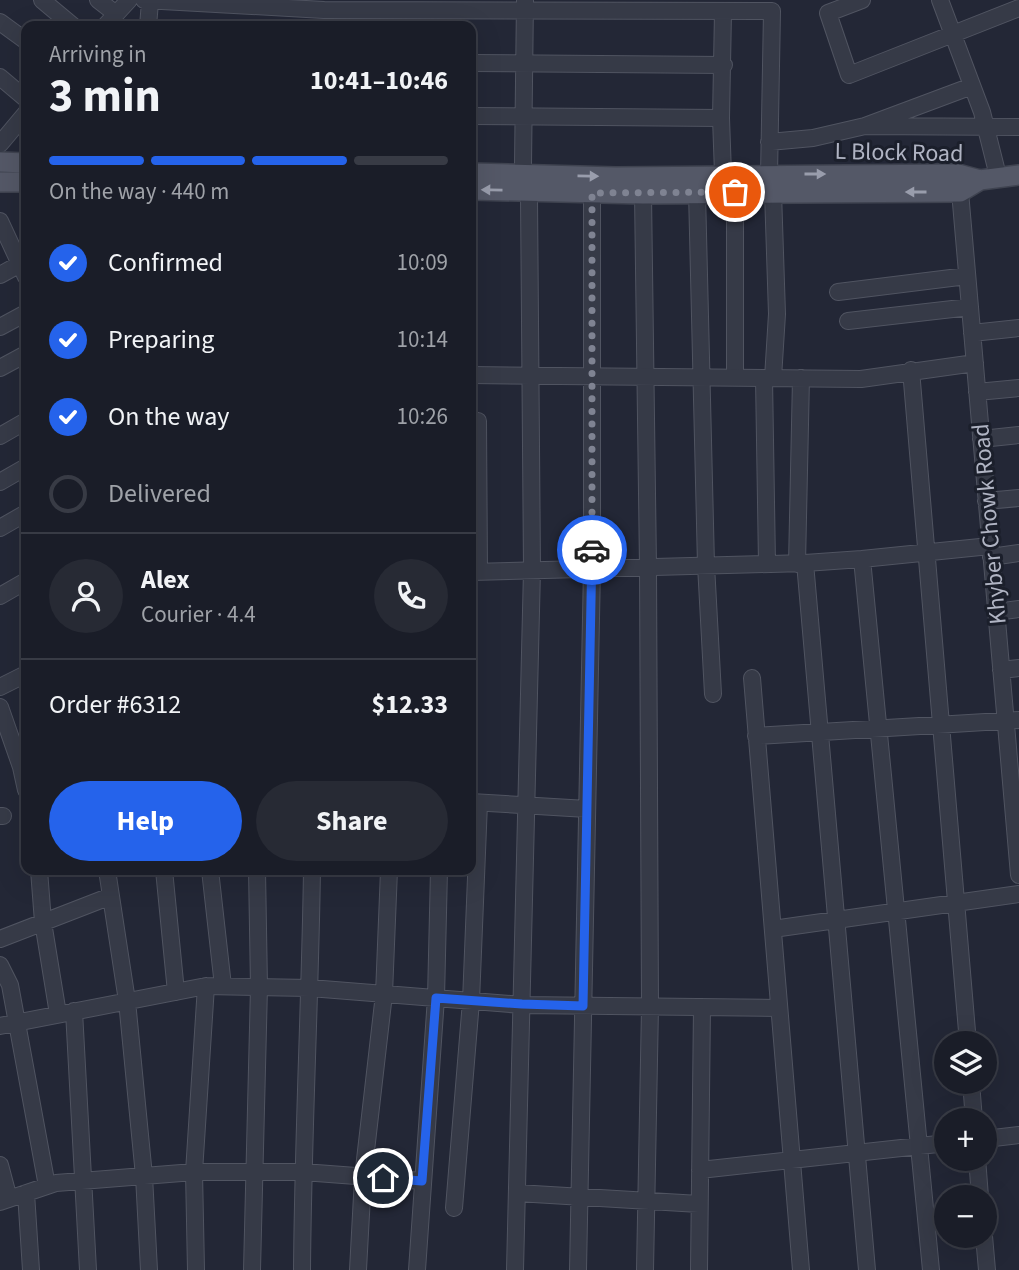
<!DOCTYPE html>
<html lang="en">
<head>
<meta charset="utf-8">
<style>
	:root { --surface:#1a1d28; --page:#272a34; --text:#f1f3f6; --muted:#9fa2a8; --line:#383b45; --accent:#2563eb }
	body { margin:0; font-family:"Source Sans 3",sans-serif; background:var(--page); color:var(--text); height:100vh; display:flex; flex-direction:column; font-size:26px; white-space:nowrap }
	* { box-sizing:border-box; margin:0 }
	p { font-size:23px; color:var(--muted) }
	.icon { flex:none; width:38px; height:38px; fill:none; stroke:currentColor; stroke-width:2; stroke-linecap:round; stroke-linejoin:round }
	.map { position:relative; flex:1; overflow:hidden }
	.sheet { position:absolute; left:21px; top:21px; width:455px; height:854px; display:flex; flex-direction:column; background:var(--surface); border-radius:14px; box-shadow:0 7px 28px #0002,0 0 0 2px var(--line) }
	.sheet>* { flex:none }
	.buttons { position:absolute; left:934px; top:1031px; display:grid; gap:14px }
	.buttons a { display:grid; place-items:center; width:63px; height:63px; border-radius:50%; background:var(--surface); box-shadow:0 7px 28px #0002,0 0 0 2px var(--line); font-size:35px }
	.pin { position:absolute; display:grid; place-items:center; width:60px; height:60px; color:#fff; margin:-30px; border:4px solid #fff; border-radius:50%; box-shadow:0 2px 7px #0007 }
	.courier { position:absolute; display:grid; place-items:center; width:70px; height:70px; margin:-35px; border:5px solid #2563eb; border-radius:50%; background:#fff; color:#222; box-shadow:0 2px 9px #0007 }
	.overview em { font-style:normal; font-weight:700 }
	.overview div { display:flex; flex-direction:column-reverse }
	.overview { display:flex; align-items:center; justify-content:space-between; height:119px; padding:0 28px }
	h1 { font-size:46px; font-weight:700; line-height:52px }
	.bar { display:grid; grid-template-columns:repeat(4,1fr); gap:10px 7px; align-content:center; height:84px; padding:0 28px }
	.bar i { height:9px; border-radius:5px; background:var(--line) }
	.bar .on { background:var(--accent) }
	.bar p { grid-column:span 4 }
	.line { display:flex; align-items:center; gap:18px; padding:0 28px; border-top:2px solid var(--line) }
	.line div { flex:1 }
	.round { display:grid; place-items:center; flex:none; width:74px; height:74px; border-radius:37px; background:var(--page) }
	ol { padding:0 28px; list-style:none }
	li { display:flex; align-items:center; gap:21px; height:77px }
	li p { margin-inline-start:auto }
	li .icon { padding:7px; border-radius:50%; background:var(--accent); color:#fff; stroke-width:4 }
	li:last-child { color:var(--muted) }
	li i { width:38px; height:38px; border:4px solid var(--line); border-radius:50% }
	.button { display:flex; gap:14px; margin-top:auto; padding:14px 28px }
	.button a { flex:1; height:80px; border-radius:42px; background:var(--accent); color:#fff; font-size:28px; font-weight:700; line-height:80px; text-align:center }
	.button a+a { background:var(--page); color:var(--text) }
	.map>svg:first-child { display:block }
</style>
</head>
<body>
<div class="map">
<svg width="1019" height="1270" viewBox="0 0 1019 1270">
	<rect width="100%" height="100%" fill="#232736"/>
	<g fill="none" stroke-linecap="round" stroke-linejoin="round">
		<defs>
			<path id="minor" d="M42,0L73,26
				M98,0L116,14
				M144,0L324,10L772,11L769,175
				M862,0L828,13L849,75L1019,8
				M940,0L982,112L998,176
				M723,12L721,118L723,174
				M0,22L26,41
				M105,26L129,0
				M148,26L150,2
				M471,63L724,65
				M0,77L26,99
				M972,86L865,126L1019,127
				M471,116L721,118
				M769,142L813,138L865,126
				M0,144L26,113
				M959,180L1019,875
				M697,192L706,565L713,694
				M735,192V378
				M643,194L648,567L650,1007L645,1270
				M0,221L26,277
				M0,275L20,264
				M838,292L967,276
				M848,321L970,307
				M0,327L26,313
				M972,333L1019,328
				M0,368L26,354
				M911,370L968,1043
				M471,375L861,379L975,363
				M764,378L767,564
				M773,378L777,314L773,192
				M977,392L1019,388
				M478,421L479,572
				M0,436L26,421
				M981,439L1019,435
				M0,482L26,467
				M986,501L1019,498
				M0,528L26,513
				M991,557L1019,553
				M862,559L990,546
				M805,563L867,1270
				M797,564L801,378
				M471,572L805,563L862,559L931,1270
				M0,596L26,581
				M996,612L1019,609
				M1001,670L1019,668
				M752,678L801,1270
				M0,687L26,674
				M0,707L21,767L26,790
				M756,736L1019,720
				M471,802L587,809
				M0,816H3
				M39,870L43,922L58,1014
				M107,870L127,1001L144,1176L149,1270
				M164,870L176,992
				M210,870L223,986
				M773,929L1019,894
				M0,939L111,896
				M0,965L10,985L47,1186
				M74,1011L88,1270
				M0,1026L206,986L310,988L522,1005L779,1008
				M971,1082L974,1120
				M985,1139L1019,1135
				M977,1158L980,1197
				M0,1165L9,1199
				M700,1170L947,1143
				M26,1193L31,1270
				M517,1193L699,1204
				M0,1202L56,1183L194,1172H303L422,1181
				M454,1208L471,1001L479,803
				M984,1236L987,1270
				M196,1270L194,1172L206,986
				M252,1270L259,987L257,870
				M302,1270C303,1136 310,1003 312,870
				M358,1270L363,1177L384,994L389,870
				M417,1270L436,998L439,870
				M515,1270L532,570L529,197L523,164L525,0
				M578,1270L592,568V193
				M699,1270L702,1007"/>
			<path id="major" d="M0,162L26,163
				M471,173L616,177L958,174L980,180
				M0,182H26
				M471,190L643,194L960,192L980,180L1019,175"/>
		</defs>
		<use href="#minor" stroke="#505461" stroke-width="18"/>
		<use href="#major" stroke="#3f4350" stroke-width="22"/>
		<use href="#minor" stroke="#363a47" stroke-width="16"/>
		<use href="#major" stroke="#545867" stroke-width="19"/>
	</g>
	<defs><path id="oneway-solid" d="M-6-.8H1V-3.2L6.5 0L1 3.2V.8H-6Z" transform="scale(1.75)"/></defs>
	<g fill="#999dac">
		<use href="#oneway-solid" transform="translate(815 174)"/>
		<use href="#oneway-solid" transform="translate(588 176) rotate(1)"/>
		<use href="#oneway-solid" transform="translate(492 190) rotate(-179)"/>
		<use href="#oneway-solid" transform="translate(916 192) rotate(-180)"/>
	</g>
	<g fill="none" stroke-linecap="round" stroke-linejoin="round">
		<path stroke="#7f8392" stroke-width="7" stroke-dasharray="0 12.6" d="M592,550V193L735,192"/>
		<path stroke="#2563eb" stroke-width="9" d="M383,1178L422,1181L436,998L522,1004L583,1006L592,550"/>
	</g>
	<g text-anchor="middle" stroke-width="6" stroke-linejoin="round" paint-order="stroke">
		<g font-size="24" fill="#b0b4c3" stroke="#1b1f2b">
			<text transform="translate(899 152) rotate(1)" y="8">L Block Road</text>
			<text transform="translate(989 524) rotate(-95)" y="8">Khyber Chowk Road</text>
		</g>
	</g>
</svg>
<div class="buttons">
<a><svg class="icon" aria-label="layers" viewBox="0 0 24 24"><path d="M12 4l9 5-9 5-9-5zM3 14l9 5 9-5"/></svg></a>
<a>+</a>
<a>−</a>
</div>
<div class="pin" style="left:735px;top:192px;background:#ea580c"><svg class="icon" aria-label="bag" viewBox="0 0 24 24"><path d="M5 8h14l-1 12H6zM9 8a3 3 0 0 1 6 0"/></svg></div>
<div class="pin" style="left:383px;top:1178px;background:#1f2937"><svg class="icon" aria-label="home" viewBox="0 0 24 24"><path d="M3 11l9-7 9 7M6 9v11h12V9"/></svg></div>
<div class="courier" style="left:592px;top:550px"><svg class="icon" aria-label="car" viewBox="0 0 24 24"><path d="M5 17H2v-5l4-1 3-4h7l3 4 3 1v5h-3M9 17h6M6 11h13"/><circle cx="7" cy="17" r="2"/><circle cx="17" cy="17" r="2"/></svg></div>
<section class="sheet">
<div class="overview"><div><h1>3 min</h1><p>Arriving in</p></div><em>10:41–10:46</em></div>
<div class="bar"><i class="on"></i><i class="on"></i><i class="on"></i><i></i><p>On the way · 440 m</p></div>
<ol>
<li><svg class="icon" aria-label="check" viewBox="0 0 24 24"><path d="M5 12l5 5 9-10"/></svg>Confirmed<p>10:09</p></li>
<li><svg class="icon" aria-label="check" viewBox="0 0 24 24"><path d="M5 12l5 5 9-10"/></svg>Preparing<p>10:14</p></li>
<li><svg class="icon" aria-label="check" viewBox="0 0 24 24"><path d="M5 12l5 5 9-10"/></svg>On the way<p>10:26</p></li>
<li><i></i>Delivered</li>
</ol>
<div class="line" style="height:126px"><a class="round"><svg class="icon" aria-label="person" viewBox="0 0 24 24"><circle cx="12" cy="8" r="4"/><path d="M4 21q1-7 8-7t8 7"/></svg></a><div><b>Alex</b><p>Courier · 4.4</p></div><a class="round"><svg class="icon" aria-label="phone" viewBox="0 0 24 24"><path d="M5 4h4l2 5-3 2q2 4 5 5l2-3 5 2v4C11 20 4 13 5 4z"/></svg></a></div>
<div class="line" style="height:91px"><div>Order #6312</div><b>$12.33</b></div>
<div class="button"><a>Help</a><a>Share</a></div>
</section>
</div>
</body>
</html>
